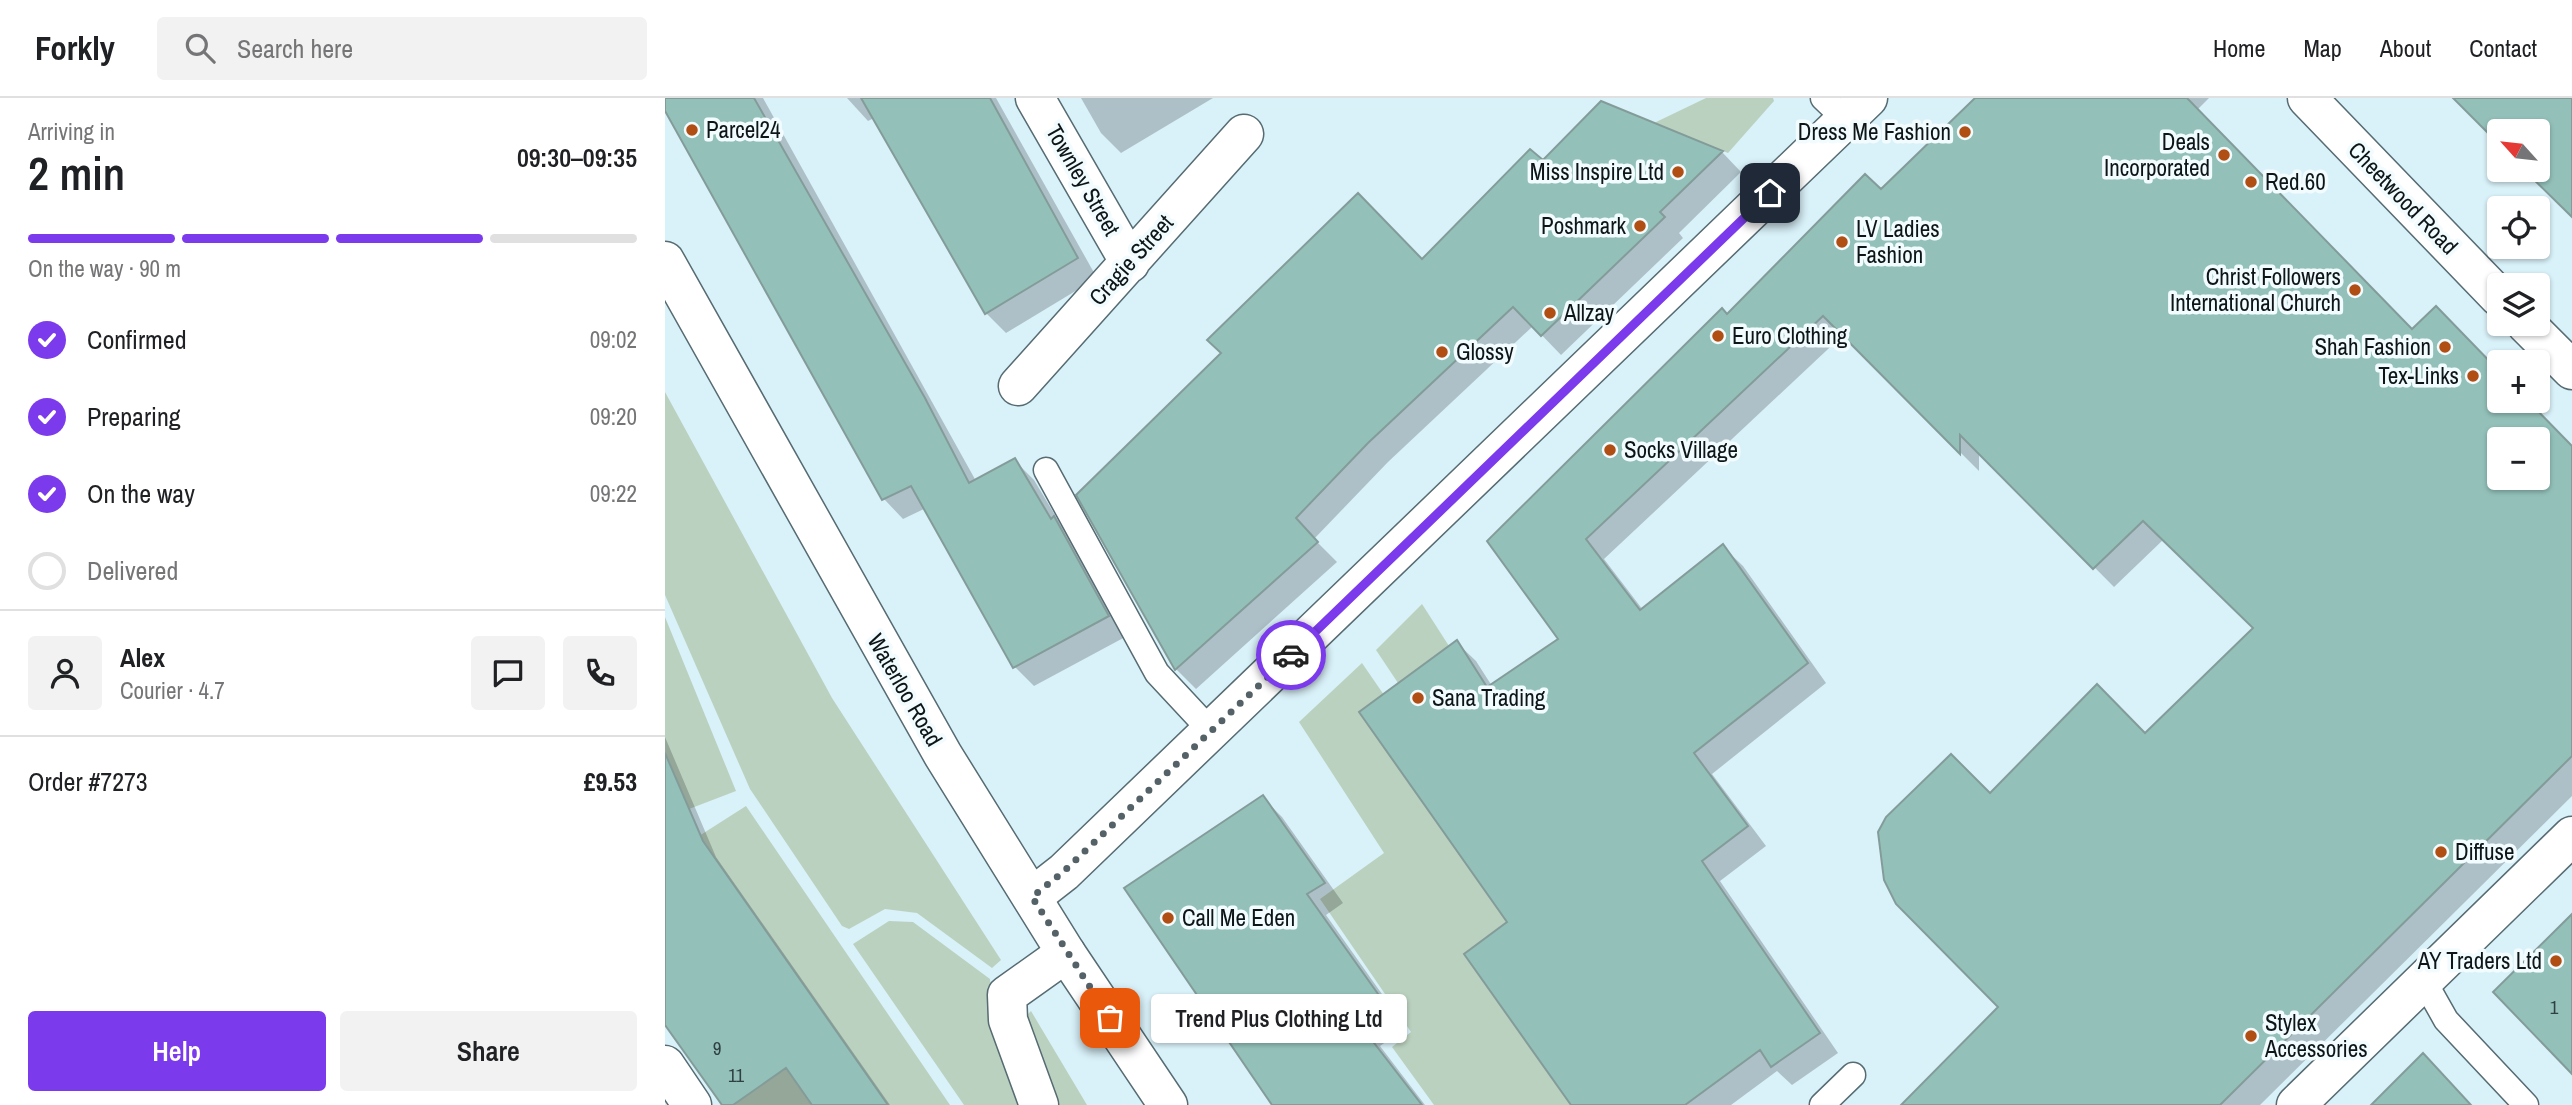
<!DOCTYPE html>
<html lang="en">
<head>
<meta charset="utf-8">
<style>
	:root { --surface:#fff; --page:#f2f2f2; --text:#202124; --muted:#757577; --line:#e0e0e0; --accent:#7c3aed }
	body { margin:0; font-family:"Archivo Narrow",sans-serif; background:var(--page); color:var(--text); height:100vh; display:flex; flex-direction:column; font-size:26px; white-space:nowrap }
	* { box-sizing:border-box; margin:0 }
	p { font-size:23px; color:var(--muted) }
	.icon { flex:none; width:38px; height:38px; fill:none; stroke:currentColor; stroke-width:2; stroke-linecap:round; stroke-linejoin:round }
	.map { position:relative; flex:1; overflow:hidden }
	.details { display:flex; flex-direction:column; background:var(--surface); width:665px }
	.details>* { flex:none }
	.needle { width:46px; rotate:297deg }
	.controls { position:absolute; left:1822px; top:21px; display:grid; gap:14px }
	.controls a { display:grid; place-items:center; width:63px; height:63px; border-radius:7px; background:var(--surface); box-shadow:0 2px 5px #0004; font-size:35px }
	.pin { position:absolute; display:grid; place-items:center; width:60px; height:60px; color:#fff; margin:-30px; border-radius:14px; box-shadow:0 4px 10px #0006 }
	.courier { position:absolute; display:grid; place-items:center; width:70px; height:70px; margin:-35px; border:5px solid #7c3aed; border-radius:50%; background:#fff; color:#222; box-shadow:0 2px 9px #0007 }
	.bubble { position:absolute; height:49px; border-radius:7px; background:var(--surface); box-shadow:0 2px 5px #0004; font-size:23px; font-weight:600; line-height:49px; text-align:center }
	.headline em { font-style:normal; font-weight:600 }
	.headline div { display:flex; flex-direction:column-reverse }
	.headline { display:flex; align-items:center; justify-content:space-between; height:119px; padding:0 28px }
	h1 { font-size:46px; font-weight:600; line-height:52px }
	.bar { display:grid; grid-template-columns:repeat(4,1fr); gap:10px 7px; align-content:center; height:84px; padding:0 28px }
	.bar i { height:9px; border-radius:5px; background:var(--line) }
	.bar .selected { background:var(--accent) }
	.bar p { grid-column:span 4 }
	.line { display:flex; align-items:center; gap:18px; padding:0 28px; border-top:2px solid var(--line) }
	.line div { flex:1 }
	.round { display:grid; place-items:center; flex:none; width:74px; height:74px; border-radius:7px; background:var(--page) }
	ol { padding:0 28px; list-style:none }
	li { display:flex; align-items:center; gap:21px; height:77px }
	li p { margin-inline-start:auto }
	li .icon { padding:7px; border-radius:50%; background:var(--accent); color:#fff; stroke-width:4 }
	li:last-child { color:var(--muted) }
	li i { width:38px; height:38px; border:4px solid var(--line); border-radius:50% }
	.primary-button { display:flex; gap:14px; margin-top:auto; padding:14px 28px }
	.primary-button a { flex:1; height:80px; border-radius:7px; background:var(--accent); color:#fff; font-size:28px; font-weight:600; line-height:80px; text-align:center }
	.primary-button a+a { background:var(--page); color:var(--text) }
	header { display:flex; align-items:center; gap:42px; box-sizing:border-box; height:98px; padding:0 35px; background:var(--surface); border-bottom:2px solid var(--line) }
	header strong { font-size:33px }
	nav { display:flex; gap:38px; margin-inline-start:auto; font-size:24px }
	.search { width:490px; height:63px; background:var(--page); display:flex; align-items:center; gap:18px; box-sizing:border-box; padding:0 24px; border-radius:7px; color:var(--muted); font-size:26px }
	main { display:flex; flex:1; min-height:0 }
	.map>svg:first-child { display:block }
</style>
</head>
<body>
<header>
<strong>Forkly</strong>
<div class="search"><svg class="icon" aria-label="search" viewBox="0 0 24 24"><circle cx="10" cy="10" r="6"/><path d="M15 15l6 6"/></svg>Search here</div>
<nav><a>Home</a><a>Map</a><a>About</a><a>Contact</a></nav>
</header>
<main>
<section class="details">
<div class="headline"><div><h1>2 min</h1><p>Arriving in</p></div><em>09:30–09:35</em></div>
<div class="bar"><i class="selected"></i><i class="selected"></i><i class="selected"></i><i></i><p>On the way · 90 m</p></div>
<ol>
<li><svg class="icon" aria-label="check" viewBox="0 0 24 24"><path d="M5 12l5 5 9-10"/></svg>Confirmed<p>09:02</p></li>
<li><svg class="icon" aria-label="check" viewBox="0 0 24 24"><path d="M5 12l5 5 9-10"/></svg>Preparing<p>09:20</p></li>
<li><svg class="icon" aria-label="check" viewBox="0 0 24 24"><path d="M5 12l5 5 9-10"/></svg>On the way<p>09:22</p></li>
<li><i></i>Delivered</li>
</ol>
<div class="line" style="height:126px"><a class="round"><svg class="icon" aria-label="person" viewBox="0 0 24 24"><circle cx="12" cy="8" r="4"/><path d="M4 21q1-7 8-7t8 7"/></svg></a><div><b>Alex</b><p>Courier · 4.7</p></div><a class="round"><svg class="icon" aria-label="chat" viewBox="0 0 24 24"><path d="M4 5h16v11H9l-5 4z"/></svg></a><a class="round"><svg class="icon" aria-label="phone" viewBox="0 0 24 24"><path d="M5 4h4l2 5-3 2q2 4 5 5l2-3 5 2v4C11 20 4 13 5 4z"/></svg></a></div>
<div class="line" style="height:91px"><div>Order #7273</div><b>£9.53</b></div>
<div class="primary-button"><a>Help</a><a>Share</a></div>
</section>
<div class="map">
<svg width="1907" height="1007" viewBox="0 0 1907 1007">
	<rect width="100%" height="100%" fill="#d9f1f9"/>
	<path fill="#bbd1bf" d="M1041,0H1108L1109,3L1063,55L989,25Z
		M0,294L167,600L336,862L327,870L252,815L220,811L184,831L177,828L85,691L0,497Z
		M757,506L784,548L733,585L711,552Z
		M0,519L71,693L24,711L0,655Z
		M697,565L719,597L842,824L799,856L906,1007H769L727,949L746,934L655,801L719,755L634,624Z
		M81,708L285,1007H223L34,738Z
		M224,823L248,824L325,881L327,904L356,1007H299L188,846Z
		M366,913L422,1007H394L360,919Z
		M118,966L147,1007H68L101,984Z"/>
	<path fill="#0003" fill-rule="evenodd" d="M0,0H98L311,383L349,362L369,382L396,427L409,440L462,538L369,588L349,568L261,410L238,421L219,401L0,10Z
		M182,0H331L432,180L341,235L321,215L209,20L203,23Z
		M416,0H548L456,55L436,35Z
		M1312,0H1544L1532,12L1747,233L1834,274V303H1861L1907,350V698L1595,1007H1266L1336,909L1325,697L1481,637L1590,531L1499,441L1449,489L1314,353V373L1178,237L939,461L978,512L1058,449L1078,468L1161,585L1047,676L1101,748L1055,783L1173,955L1127,987L1112,973L1066,1007H908L845,824L791,544L811,563L827,588L895,542L824,444L1063,218L1216,94ZM1834,341H1872V380H1834Z
		M1057,54L1076,74L1014,135L1018,140L896,257L868,228L723,364L649,441L672,464L531,591L511,571L414,397L757,164L878,64Z
		M0,639L51,759L225,1007H56L0,918Z
		M598,700L617,719L678,805L661,817L741,930L715,948L760,1007H610Z"/>
	<path fill="#93c1ba" stroke="#849c99" stroke-width="2" fill-rule="evenodd" d="M0,0H89L260,300L304,385L350,360L386,421L389,418L444,518L348,570L246,388L217,402L0,13Z
		M196,0H325L413,160L320,216Z
		M1310,0H1522L1747,231L1771,208L1834,273V303H1863L1907,348V658L1555,1007H1236L1333,909L1231,806L1219,782L1213,734L1221,719L1286,656L1325,695L1432,586L1480,635L1588,530L1478,423L1428,471L1295,337V356L1158,218L921,441L975,512L1058,446L1143,565L1029,655L1083,728L1037,763L1155,935L1106,969L1095,952L1020,1007H906L799,856L842,824L694,614L792,542L822,589L893,541L822,443L1057,210L1062,216L1200,76L1216,91ZM1834,341H1872V380H1834Z
		M1788,0H1907V119L1859,72H1872V33H1834V46Z
		M936,3L1058,53L995,114L1000,119L876,238L848,209L703,345L631,420L653,444L510,572L411,397L556,255L542,242L693,95L757,161L865,51L878,62Z
		M0,655L38,743L223,1007H147L121,970L68,1007H57L0,927Z
		M598,697L660,785L642,796L723,910L696,928L757,1007H607L459,790Z
		M1907,816V976L1828,894Z
		M1758,955L1806,1007H1706Z"/>
	<g fill="none" stroke-linecap="round" stroke-linejoin="round">
		<defs>
			<path id="lane" d="M1158,0L1181,22
				M381,372L492,575L546,633
				M1759,883L1781,922L1861,1007
				M1157,1007L1188,977"/>
			<path id="street" d="M370,0L465,165
				M1642,0L1834,199
				M1861,226L1907,272
				M353,288L579,36
				M367,799L399,774L1203,0
				M0,967L27,1007
				M374,1007L343,922L342,897L401,855"/>
			<path id="secondary" d="M0,163L278,657L401,855L503,1007
				M1631,1007L1907,738"/>
		</defs>
		<use href="#lane" stroke="#566b72" stroke-width="27"/>
		<use href="#street" stroke="#566b72" stroke-width="41"/>
		<use href="#secondary" stroke="#566b72" stroke-width="41"/>
		<use href="#lane" stroke="#fff" stroke-width="24"/>
		<use href="#street" stroke="#fff" stroke-width="38"/>
		<use href="#secondary" stroke="#fff" stroke-width="38"/>
	</g>
	<g fill="none" stroke-linecap="round" stroke-linejoin="round">
		<path stroke="#546267" stroke-width="7" stroke-dasharray="0 12.6" d="M445,920L367,799L398,774L626,557"/>
		<path stroke="#7c3aed" stroke-width="9" d="M626,557L1105,95"/>
	</g>
	<g fill="#b04e13" stroke="#f2fbfe" stroke-width="2.5">
		<circle cx="27" cy="32" r="7"/>
		<circle cx="1300" cy="34" r="7"/>
		<circle cx="1559" cy="57" r="7"/>
		<circle cx="1013" cy="74" r="7"/>
		<circle cx="1586" cy="84" r="7"/>
		<circle cx="975" cy="128" r="7"/>
		<circle cx="1177" cy="144" r="7"/>
		<circle cx="1690" cy="192" r="7"/>
		<circle cx="885" cy="215" r="7"/>
		<circle cx="1053" cy="238" r="7"/>
		<circle cx="1780" cy="249" r="7"/>
		<circle cx="777" cy="254" r="7"/>
		<circle cx="1808" cy="278" r="7"/>
		<circle cx="945" cy="352" r="7"/>
		<circle cx="753" cy="600" r="7"/>
		<circle cx="1776" cy="754" r="7"/>
		<circle cx="503" cy="820" r="7"/>
		<circle cx="1891" cy="863" r="7"/>
		<circle cx="1586" cy="938" r="7"/>
	</g>
	<g text-anchor="middle" stroke-width="7" stroke-linejoin="round" paint-order="stroke">
		<g font-size="19" fill="#2e4040">
			<text x="1889" y="916">1</text>
			<text x="52" y="957">9</text>
			<text x="71" y="984">11</text>
		</g>
		<g font-size="23" fill="#0d1518" stroke="#f2fbfe" text-anchor="start">
			<text x="41" y="40">Parcel24</text>
			<text x="1286" y="42" text-anchor="end">Dress Me Fashion</text>
			<text x="1545" y="52" text-anchor="end">Deals<tspan x="1545" dy="26">Incorporated</tspan></text>
			<text x="999" y="82" text-anchor="end">Miss Inspire Ltd</text>
			<text x="1600" y="92">Red.60</text>
			<text x="961" y="136" text-anchor="end">Poshmark</text>
			<text x="1191" y="139">LV Ladies<tspan x="1191" dy="26">Fashion</tspan></text>
			<text x="1676" y="187" text-anchor="end">Christ Followers<tspan x="1676" dy="26">International Church</tspan></text>
			<text x="899" y="223">Allzay</text>
			<text x="1067" y="246">Euro Clothing</text>
			<text x="1766" y="257" text-anchor="end">Shah Fashion</text>
			<text x="791" y="262">Glossy</text>
			<text x="1794" y="286" text-anchor="end">Tex-Links</text>
			<text x="959" y="360">Socks Village</text>
			<text x="767" y="608">Sana Trading</text>
			<text x="1790" y="762">Diffuse</text>
			<text x="517" y="828">Call Me Eden</text>
			<text x="1877" y="871" text-anchor="end">AY Traders Ltd</text>
			<text x="1600" y="933">Stylex<tspan x="1600" dy="26">Accessories</tspan></text>
		</g>
		<g font-size="23" fill="#0d1518" stroke="#f2fbfe">
			<text transform="translate(418 82) rotate(60)" y="8">Townley Street</text>
			<text transform="translate(1738 100) rotate(46)" y="8">Cheetwood Road</text>
			<text transform="translate(466 162) rotate(-48)" y="8">Cragie Street</text>
			<text transform="translate(240 592) rotate(60)" y="8">Waterloo Road</text>
		</g>
	</g>
</svg>
<div class="controls">
<a><svg class="needle" viewBox="-14 -14 28 28"><path d="M0-13l5 13h-10z" fill="#e53935"/><path d="M0 13l5-13h-10z" fill="#757577"/></svg></a>
<a><svg class="icon" aria-label="locate" viewBox="0 0 24 24"><circle cx="12" cy="12" r="6"/><path d="M12 2v4M12 18v4M2 12h4M18 12h4"/></svg></a>
<a><svg class="icon" aria-label="layers" viewBox="0 0 24 24"><path d="M12 4l9 5-9 5-9-5zM3 14l9 5 9-5"/></svg></a>
<a>+</a>
<a>−</a>
</div>
<div class="pin" style="left:445px;top:920px;background:#ea580c"><svg class="icon" aria-label="bag" viewBox="0 0 24 24"><path d="M5 8h14l-1 12H6zM9 8a3 3 0 0 1 6 0"/></svg></div>
<div class="pin" style="left:1105px;top:95px;background:#1f2937"><svg class="icon" aria-label="home" viewBox="0 0 24 24"><path d="M3 11l9-7 9 7M6 9v11h12V9"/></svg></div>
<div class="courier" style="left:626px;top:557px"><svg class="icon" aria-label="car" viewBox="0 0 24 24"><path d="M5 17H2v-5l4-1 3-4h7l3 4 3 1v5h-3M9 17h6M6 11h13"/><circle cx="7" cy="17" r="2"/><circle cx="17" cy="17" r="2"/></svg></div>
<div class="bubble" style="left:486px;top:896px;width:256px">Trend Plus Clothing Ltd</div>
</div>
</main>
</body>
</html>
